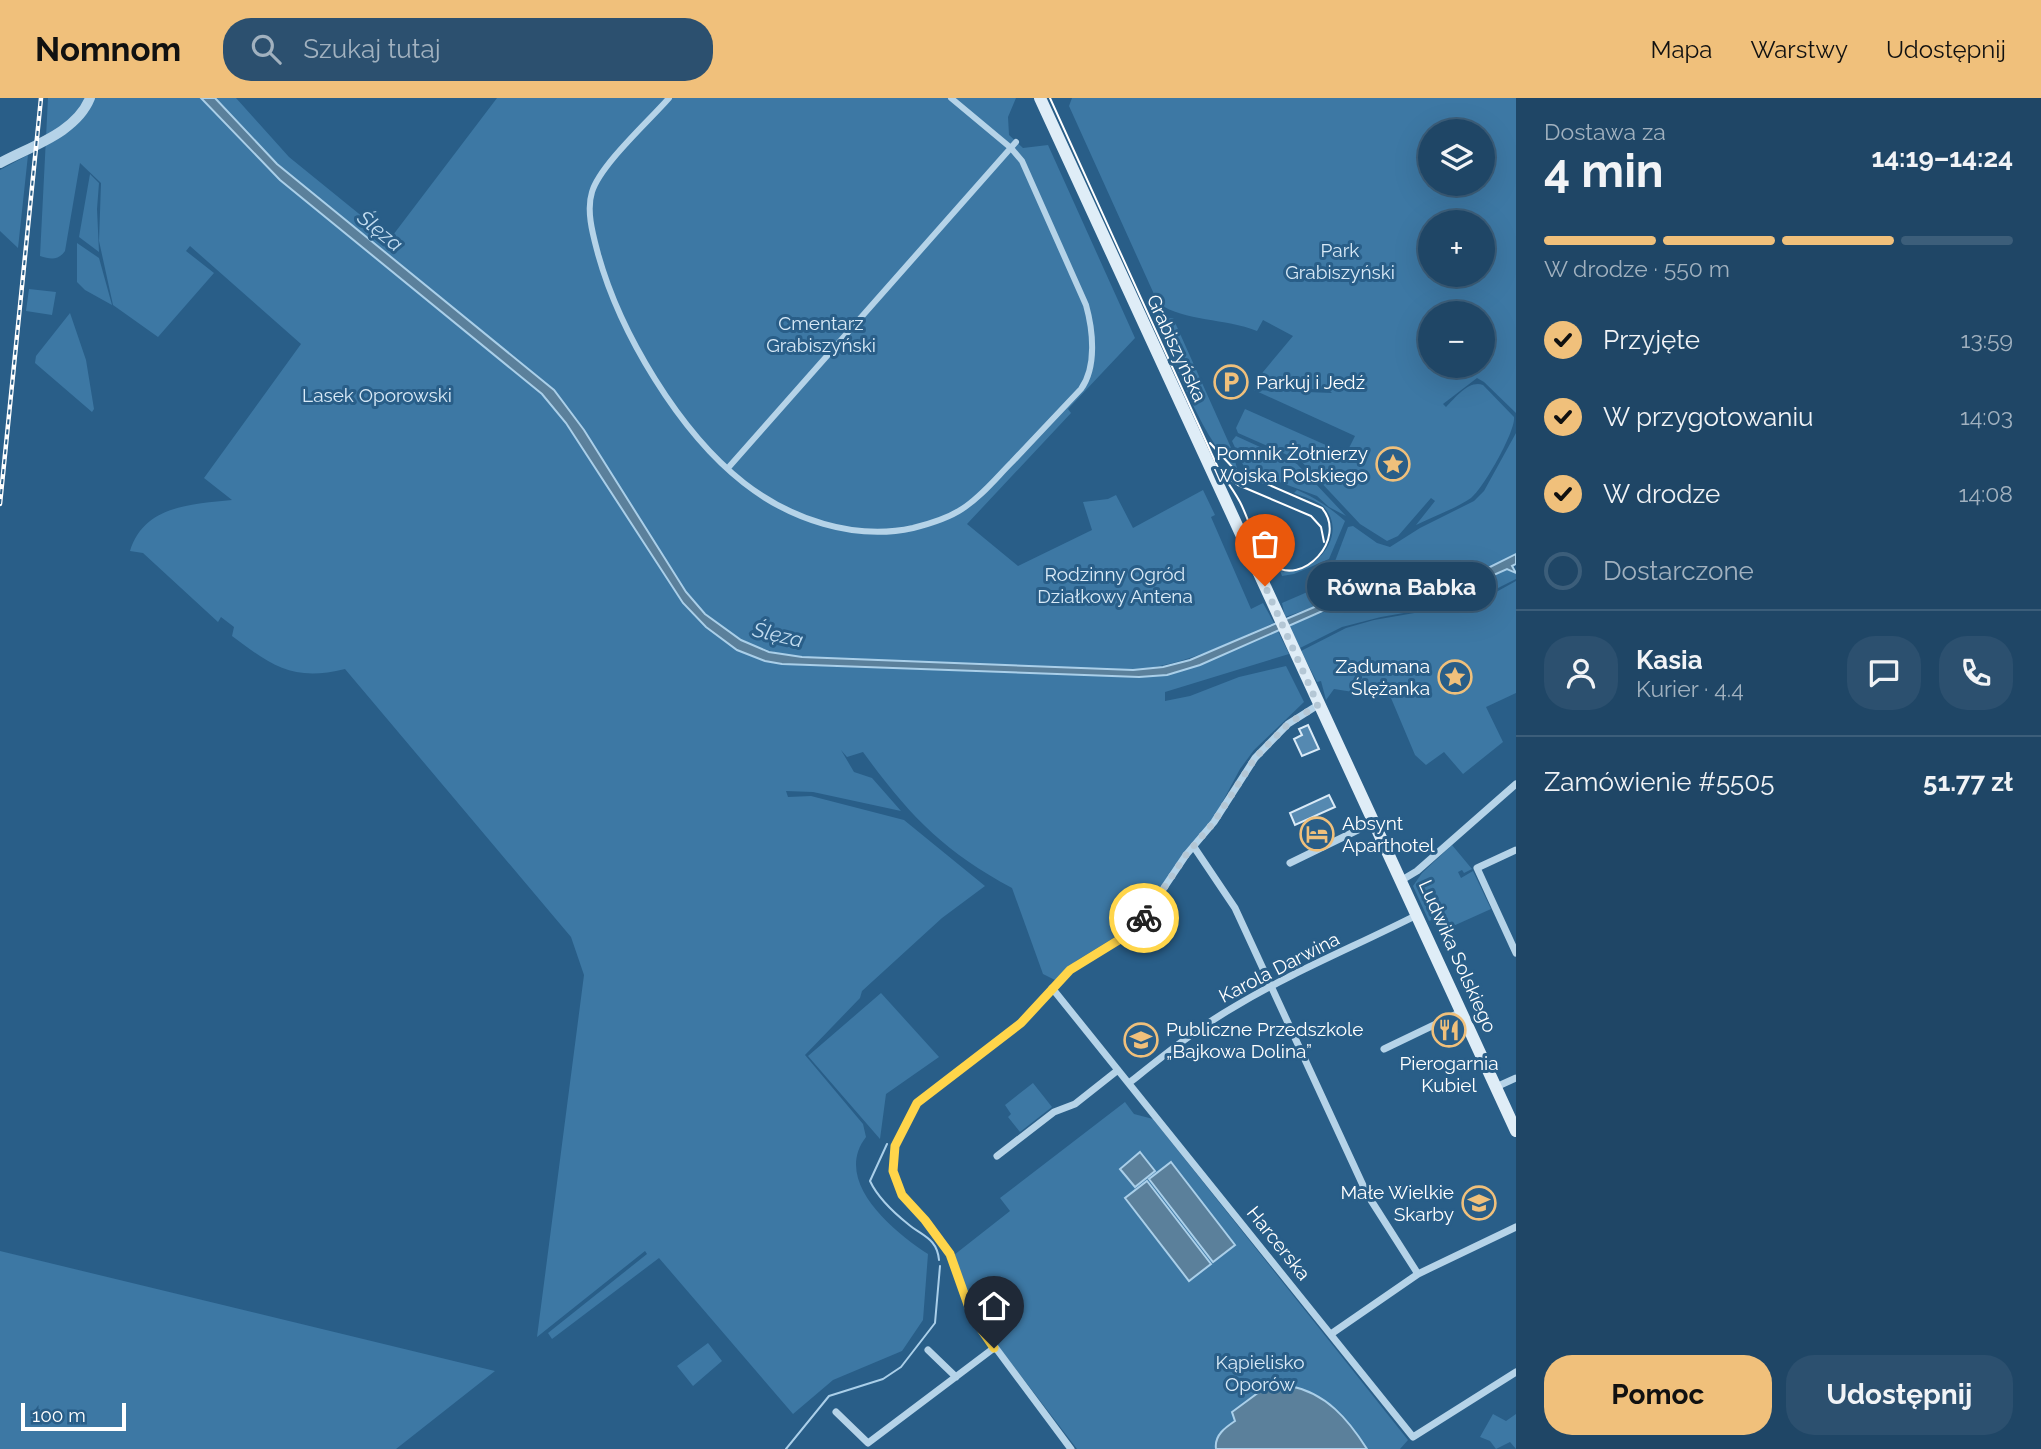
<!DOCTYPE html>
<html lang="pl">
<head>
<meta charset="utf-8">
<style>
	:root { --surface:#1f4666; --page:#2c506f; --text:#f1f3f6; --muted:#a1b1bf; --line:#3c5e7a; --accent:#f0c07b }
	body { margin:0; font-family:Raleway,sans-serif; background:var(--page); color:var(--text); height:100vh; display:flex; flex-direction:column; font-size:26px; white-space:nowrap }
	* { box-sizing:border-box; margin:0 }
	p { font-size:23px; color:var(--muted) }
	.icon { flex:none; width:38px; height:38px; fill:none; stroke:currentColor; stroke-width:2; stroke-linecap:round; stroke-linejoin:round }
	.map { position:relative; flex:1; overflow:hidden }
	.sheet { display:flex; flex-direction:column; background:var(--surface); width:525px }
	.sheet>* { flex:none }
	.tools { position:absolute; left:1418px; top:21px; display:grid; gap:14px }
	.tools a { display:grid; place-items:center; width:77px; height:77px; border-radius:50%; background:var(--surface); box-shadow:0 7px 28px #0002,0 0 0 2px var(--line); font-size:35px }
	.scale { position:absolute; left:21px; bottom:18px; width:105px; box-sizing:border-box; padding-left:7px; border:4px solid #fff; border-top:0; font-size:19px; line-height:24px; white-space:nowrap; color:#fff; -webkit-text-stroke:5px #295e88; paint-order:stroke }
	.pin { position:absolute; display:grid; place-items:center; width:60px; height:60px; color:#fff; margin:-72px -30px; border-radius:50% 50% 50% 0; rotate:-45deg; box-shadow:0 0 7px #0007 }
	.pin .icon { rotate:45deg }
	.courier { position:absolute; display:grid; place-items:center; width:70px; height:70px; margin:-35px; border:5px solid #ffd54a; border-radius:50%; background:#fff; color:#222; box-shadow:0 2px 9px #0007 }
	.bubble { position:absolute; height:49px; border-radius:24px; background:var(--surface); box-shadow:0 7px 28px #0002,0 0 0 2px var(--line); font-size:23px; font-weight:700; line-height:49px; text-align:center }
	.summary em { font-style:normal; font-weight:700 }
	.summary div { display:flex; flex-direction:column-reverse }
	.summary { display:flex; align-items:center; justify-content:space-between; height:119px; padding:0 28px }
	h1 { font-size:46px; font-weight:700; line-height:52px }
	.bar { display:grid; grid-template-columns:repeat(4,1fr); gap:10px 7px; align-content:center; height:84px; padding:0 28px }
	.bar i { height:9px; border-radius:5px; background:var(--line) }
	.bar .active { background:var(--accent) }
	.bar p { grid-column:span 4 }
	.line { display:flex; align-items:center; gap:18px; padding:0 28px; border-top:2px solid var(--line) }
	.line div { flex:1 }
	.round { display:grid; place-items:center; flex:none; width:74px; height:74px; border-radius:28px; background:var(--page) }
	ol { padding:0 28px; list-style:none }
	li { display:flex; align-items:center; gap:21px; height:77px }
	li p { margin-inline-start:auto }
	li .icon { padding:7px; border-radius:50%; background:var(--accent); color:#111; stroke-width:4 }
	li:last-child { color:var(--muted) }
	li i { width:38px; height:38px; border:4px solid var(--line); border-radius:50% }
	.button { display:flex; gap:14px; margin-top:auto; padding:14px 28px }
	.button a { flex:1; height:80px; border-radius:28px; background:var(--accent); color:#111; font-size:28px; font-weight:700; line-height:80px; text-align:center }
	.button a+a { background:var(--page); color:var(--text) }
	header { display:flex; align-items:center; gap:42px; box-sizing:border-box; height:98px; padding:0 35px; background:var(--accent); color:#111 }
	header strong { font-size:33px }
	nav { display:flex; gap:38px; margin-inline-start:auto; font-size:24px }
	.search { width:490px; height:63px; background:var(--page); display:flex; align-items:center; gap:18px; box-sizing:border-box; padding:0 24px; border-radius:28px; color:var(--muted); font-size:26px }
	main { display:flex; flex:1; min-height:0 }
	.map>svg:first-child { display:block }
</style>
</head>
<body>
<header>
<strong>Nomnom</strong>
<div class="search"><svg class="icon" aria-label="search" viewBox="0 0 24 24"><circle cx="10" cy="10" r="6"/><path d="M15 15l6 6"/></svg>Szukaj tutaj</div>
<nav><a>Mapa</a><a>Warstwy</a><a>Udostępnij</a></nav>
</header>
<main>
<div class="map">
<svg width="1516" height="1351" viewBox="0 0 1516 1351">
	<rect width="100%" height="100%" fill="#295e88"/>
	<path fill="#3d78a4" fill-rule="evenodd" d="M48,0H201L268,71L542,296L566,325L683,505C714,541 750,563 797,567L1139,579L1200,567L1278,533L1289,556L1165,594V603L1190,598L1239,579L1286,568L1304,604L1254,652L1240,671L1216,716L1144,815L1128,831L1076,863L1055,882L1043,876L1012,790C943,753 909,717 863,654L847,659L841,652L854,674L872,680L901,713L813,694L786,693L788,699L811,698L904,722L985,788L942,820L862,893L860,900L805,957L863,1026L866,1039C832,1083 893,1133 928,1156L923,1222L902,1253L833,1282L793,1316L659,1160L552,1241L548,1235L647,1156L645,1153L537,1239L584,877L571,839L345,571C293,584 272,568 232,538L234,529L221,519L218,524L143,455L130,453C144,407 193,406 232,402L204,380L301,246L190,148L186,153L214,175L158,239L113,207L99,143L101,85L80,65L65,153C58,163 50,161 40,158Z
		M215,0H236L289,59L390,141L497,0H1016L1008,19L1009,37L1023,50L1048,47L1135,240L1068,311L1071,315L967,426L1018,468L1092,432L1083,404L1108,401L1116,397L1133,430L1203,392L1215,417L1211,419L1251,511L1263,505L1274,525C1225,546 1188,567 1133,572L802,559C754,554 715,532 686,494L584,332L554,292L277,66Z
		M1072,0H1516V315L1484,284L1477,280L1443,306L1446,309C1456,299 1469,282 1483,287L1514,319C1516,333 1483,391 1471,400C1455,411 1434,418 1416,427L1435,403L1431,400L1398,438L1387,443L1360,426L1301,363L1238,335L1236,330L1245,311L1346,356L1355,338L1254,292L1332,295L1329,292L1257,288L1263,274L1293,238L1263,222L1257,233C1225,220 1185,224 1158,205L1069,8ZM1482,33V86H1430V33ZM1430,124H1482V177H1430ZM1430,215H1482V268H1430Z
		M28,57L18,150L0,133V72Z
		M90,76L99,85L97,111L99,154L79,139Z
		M77,145L99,160L112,207L85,192L77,184Z
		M29,191L56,194L52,217L26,213Z
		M70,215L86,262L94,311L92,314L35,265L36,258Z
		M1173,220L1232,352L1237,370C1207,353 1173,260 1158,226L1163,221Z
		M1516,335V456L1495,467L1455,482L1413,491L1343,499L1285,519L1282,505L1319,489L1349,484L1350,478L1337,473L1334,466L1348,429L1353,428L1377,445L1390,449L1420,430L1474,403L1484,393Z
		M1236,338L1297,366L1346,418L1329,409L1317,398L1245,371L1232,343Z
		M1297,392C1314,399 1332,411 1345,423L1329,461L1294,476L1282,478L1280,473C1312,480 1350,438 1324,409C1316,402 1304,399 1294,395Z
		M1508,471L1516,475V481L1498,490L1444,508L1381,519L1342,529L1300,550L1289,528C1349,499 1405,502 1467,487C1481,484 1495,476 1508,471Z
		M1516,483V595L1486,609L1503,644L1463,676L1444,654L1426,667L1415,657L1391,600L1334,591L1326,602L1321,583L1317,584L1301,553L1346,530L1374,522L1449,509L1498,493Z
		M1452,747L1472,771L1464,775L1462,772L1458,774L1461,780L1473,773L1491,811L1442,833L1436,820L1429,823L1413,788L1422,775Z
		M881,895L939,959L886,996L880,1041L808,958Z
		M1033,985L1052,1009L1020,1034L1008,1019L1011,1016L1005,1007Z
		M1125,1004L1134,1016L1153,1021L1408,1342L1400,1351H1077L976,1219L954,1157L1010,1113L1000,1100ZM1147,1083L1211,1165L1189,1183L1125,1101Z
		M0,1153L495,1273L396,1351H0Z
		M708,1245L722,1263L693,1288L677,1268Z
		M1493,1316L1506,1323L1516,1316V1351L1510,1344L1496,1351L1490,1343L1480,1339Z"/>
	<path fill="#5b809b" stroke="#aacfe9" stroke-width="2" d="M201,0H215L277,66L554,292L584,332L686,494L705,516L741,542L769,554L802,559L1133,572L1163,569L1190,562L1331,502L1437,487L1484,472L1516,456V466L1512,468L1516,475L1507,471L1480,483L1434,497L1361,504L1327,511L1200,567L1167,577L1139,579L782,566L765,563L737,552L706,529L683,505L566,325L542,296L280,82Z
		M1140,1054L1155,1073L1135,1089L1120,1071Z
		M1171,1064L1235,1147L1213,1164L1149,1081Z
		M1147,1083L1211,1166L1189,1183L1125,1100Z
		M1270,1286L1273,1290C1279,1290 1285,1287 1290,1288C1326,1295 1348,1321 1367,1351H1216C1214,1337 1226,1329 1235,1323L1232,1314Z"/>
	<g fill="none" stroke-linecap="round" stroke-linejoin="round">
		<path stroke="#aacfe9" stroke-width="2" d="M887,1046L870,1083C878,1100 893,1114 908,1126C922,1138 937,1140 939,1162
			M786,1351L829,1298L883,1281L901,1269L935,1225L940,1168"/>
	</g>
	<path fill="#5589b1" stroke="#d9eaf7" stroke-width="2" d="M1308,627L1319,651L1302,658L1294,641L1302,637L1299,631Z
		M1329,697L1335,709L1295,727L1290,715Z"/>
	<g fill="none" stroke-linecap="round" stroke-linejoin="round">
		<path stroke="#b5d3e8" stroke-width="6" d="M669,0C649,23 600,67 592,94C586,113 593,137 598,156C620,235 679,334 744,385C790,421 854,443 913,430C929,426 947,421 962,411C981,399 996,380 1012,364C1035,340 1058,315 1081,291C1097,269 1093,232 1086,207L1022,63L1011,50L951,0
			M728,370L1016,44"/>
		<path stroke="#b5d3e8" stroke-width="7" d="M1194,749L1235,810L1367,1096L1418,1176
			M1516,752L1477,770L1516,855
			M1290,765L1364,729
			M1402,782L1417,773L1516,686
			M1052,890L1413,1339L1516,1274
			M1384,951L1461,914
			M1129,985C1163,958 1196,931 1234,909C1292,874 1356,848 1417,817
			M1496,989L1516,980
			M997,1058L1054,1014L1075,1006L1118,972
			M1331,1236L1418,1176L1516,1129
			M928,1252L956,1279
			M836,1314L868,1345L994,1250
			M1071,1351L972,1218L950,1156L925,1122L902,1097L893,1073L895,1048L917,1005L1021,925L1070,872L1122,840L1143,821L1186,757L1214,724L1255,660L1288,626L1318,607"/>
		<path stroke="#b5d3e8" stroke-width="10" d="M0,65C31,48 76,35 90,0"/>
		<path stroke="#dfedf7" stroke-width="12" d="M1040,0L1516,1033"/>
		<path stroke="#fff" stroke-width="2" d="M1050,0L1219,372C1226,382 1234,393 1240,404C1249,421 1258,456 1273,467C1302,489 1348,441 1322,410L1235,372L1210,345
			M1228,380L1238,387L1311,418L1321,429L1324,444"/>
		<defs>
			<path id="rail" d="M0,406L41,0"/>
		</defs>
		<use href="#rail" stroke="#fff" stroke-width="4.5"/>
		<use href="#rail" stroke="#295e88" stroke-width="2" stroke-dasharray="5" stroke-linecap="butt"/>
	</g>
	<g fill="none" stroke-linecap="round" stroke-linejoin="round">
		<path stroke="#b4c7d5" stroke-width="7" stroke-dasharray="0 12.6" d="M1144,820L1186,757L1214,724L1255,660L1288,626L1318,607L1265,488"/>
		<path stroke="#ffd54a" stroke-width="9" d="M994,1250L972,1218L950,1156L925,1122L902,1097L893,1073L895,1048L917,1005L1021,925L1070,872L1122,840L1144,820"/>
	</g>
	<defs>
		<symbol id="parking-ring" viewBox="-11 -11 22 22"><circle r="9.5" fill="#295e88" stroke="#f0c07b" stroke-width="1.5"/><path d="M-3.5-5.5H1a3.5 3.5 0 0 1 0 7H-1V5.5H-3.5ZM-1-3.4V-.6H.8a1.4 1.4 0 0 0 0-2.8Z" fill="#f0c07b"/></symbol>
		<symbol id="sight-ring" viewBox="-11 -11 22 22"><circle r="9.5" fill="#295e88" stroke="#f0c07b" stroke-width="1.5"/><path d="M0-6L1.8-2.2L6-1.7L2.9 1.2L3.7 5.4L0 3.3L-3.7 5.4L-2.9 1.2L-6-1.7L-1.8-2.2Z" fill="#f0c07b"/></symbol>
		<symbol id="hotel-ring" viewBox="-11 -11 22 22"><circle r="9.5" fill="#295e88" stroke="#f0c07b" stroke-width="1.5"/><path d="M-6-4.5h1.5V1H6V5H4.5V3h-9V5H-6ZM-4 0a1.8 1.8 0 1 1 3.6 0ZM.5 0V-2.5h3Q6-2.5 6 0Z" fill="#f0c07b"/></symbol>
		<symbol id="restaurant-ring" viewBox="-11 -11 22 22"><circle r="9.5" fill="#295e88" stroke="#f0c07b" stroke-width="1.5"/><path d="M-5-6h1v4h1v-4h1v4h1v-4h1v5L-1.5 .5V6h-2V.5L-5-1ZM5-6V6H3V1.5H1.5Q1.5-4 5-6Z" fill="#f0c07b"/></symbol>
		<symbol id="school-ring" viewBox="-11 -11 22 22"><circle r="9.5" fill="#295e88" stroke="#f0c07b" stroke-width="1.5"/><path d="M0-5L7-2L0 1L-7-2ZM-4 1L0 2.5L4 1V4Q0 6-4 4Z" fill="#f0c07b"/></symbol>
	</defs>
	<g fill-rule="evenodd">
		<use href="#parking-ring" x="1212" y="265" width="38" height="38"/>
		<use href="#sight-ring" x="1374" y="347" width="38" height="38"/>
		<use href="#sight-ring" x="1436" y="560" width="38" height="38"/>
		<use href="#hotel-ring" x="1298" y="717" width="38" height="38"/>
		<use href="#restaurant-ring" x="1430" y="913" width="38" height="38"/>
		<use href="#school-ring" x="1122" y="923" width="38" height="38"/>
		<use href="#school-ring" x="1460" y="1086" width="38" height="38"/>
	</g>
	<g text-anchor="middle" stroke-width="6" stroke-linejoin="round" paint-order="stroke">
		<g font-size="19" fill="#d9eaf7" stroke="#295e88">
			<text x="1340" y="159">Park<tspan x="1340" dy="22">Grabiszyński</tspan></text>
			<text x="821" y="232">Cmentarz<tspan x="821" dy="22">Grabiszyński</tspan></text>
			<text x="377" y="304">Lasek Oporowski</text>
			<text x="1115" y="483">Rodzinny Ogród<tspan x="1115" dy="22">Działkowy Antena</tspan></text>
			<text x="1260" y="1271">Kąpielisko<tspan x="1260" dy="22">Oporów</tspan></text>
		</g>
		<g font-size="19" fill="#fff" stroke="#295e88">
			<text transform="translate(1177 250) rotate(65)" y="7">Grabiszyńska</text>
			<text transform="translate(1458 858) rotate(66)" y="7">Ludwika Solskiego</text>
			<text transform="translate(1279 869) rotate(-27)" y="7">Karola Darwina</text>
			<text transform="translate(1279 1145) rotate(51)" y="7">Harcerska</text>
		</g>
		<g font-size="19" fill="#fff" stroke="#295e88" text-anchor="start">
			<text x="1256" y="291">Parkuj i Jedź</text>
			<text x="1368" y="362" text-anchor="end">Pomnik Żołnierzy<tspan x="1368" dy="22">Wojska Polskiego</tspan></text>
			<text x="1430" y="575" text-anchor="end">Zadumana<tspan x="1430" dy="22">Ślężanka</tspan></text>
			<text x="1342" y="732">Absynt<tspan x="1342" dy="22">Aparthotel</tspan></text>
			<text x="1166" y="938">Publiczne Przedszkole<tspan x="1166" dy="22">„Bajkowa Dolina”</tspan></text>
			<text x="1449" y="972" text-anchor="middle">Pierogarnia<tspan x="1449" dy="22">Kubiel</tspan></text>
			<text x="1454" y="1101" text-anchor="end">Małe Wielkie<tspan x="1454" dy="22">Skarby</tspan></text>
		</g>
		<g font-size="21" font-style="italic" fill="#c1dcf0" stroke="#295e88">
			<text transform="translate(380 133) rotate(39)" y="7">Ślęza</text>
			<text transform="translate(778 537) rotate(13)" y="7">Ślęza</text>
		</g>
	</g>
</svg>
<div class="tools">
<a><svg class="icon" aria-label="layers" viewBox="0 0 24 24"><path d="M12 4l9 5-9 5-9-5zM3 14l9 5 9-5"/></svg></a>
<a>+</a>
<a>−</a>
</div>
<div class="scale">100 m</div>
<div class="pin" style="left:1265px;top:488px;background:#ea580c"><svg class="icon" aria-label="bag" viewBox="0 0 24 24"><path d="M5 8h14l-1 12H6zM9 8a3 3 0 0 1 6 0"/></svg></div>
<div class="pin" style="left:994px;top:1250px;background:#1f2937"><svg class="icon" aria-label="home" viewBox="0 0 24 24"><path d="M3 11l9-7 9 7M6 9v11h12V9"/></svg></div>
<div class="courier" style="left:1144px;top:820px"><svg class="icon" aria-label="bike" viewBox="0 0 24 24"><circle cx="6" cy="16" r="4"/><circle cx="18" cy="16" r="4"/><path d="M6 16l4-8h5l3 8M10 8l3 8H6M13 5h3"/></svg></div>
<div class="bubble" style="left:1307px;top:464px;width:189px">Równa Babka</div>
</div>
<section class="sheet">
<div class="summary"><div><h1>4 min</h1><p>Dostawa za</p></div><em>14:19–14:24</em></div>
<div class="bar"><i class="active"></i><i class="active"></i><i class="active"></i><i></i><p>W drodze · 550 m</p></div>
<ol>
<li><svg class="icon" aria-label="check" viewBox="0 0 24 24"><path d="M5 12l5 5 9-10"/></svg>Przyjęte<p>13:59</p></li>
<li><svg class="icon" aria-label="check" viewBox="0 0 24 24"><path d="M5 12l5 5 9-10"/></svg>W przygotowaniu<p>14:03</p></li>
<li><svg class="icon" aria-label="check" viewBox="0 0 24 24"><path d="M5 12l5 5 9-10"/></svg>W drodze<p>14:08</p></li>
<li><i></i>Dostarczone</li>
</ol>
<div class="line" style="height:126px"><a class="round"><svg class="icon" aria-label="person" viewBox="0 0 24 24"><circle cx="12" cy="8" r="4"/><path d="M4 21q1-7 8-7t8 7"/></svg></a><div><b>Kasia</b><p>Kurier · 4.4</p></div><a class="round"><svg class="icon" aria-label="chat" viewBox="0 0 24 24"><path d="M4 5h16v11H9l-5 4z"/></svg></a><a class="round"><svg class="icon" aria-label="phone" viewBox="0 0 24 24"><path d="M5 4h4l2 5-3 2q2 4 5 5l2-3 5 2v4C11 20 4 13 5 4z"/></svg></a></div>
<div class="line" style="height:91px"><div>Zamówienie #5505</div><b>51.77 zł</b></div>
<div class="button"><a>Pomoc</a><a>Udostępnij</a></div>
</section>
</main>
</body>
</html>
